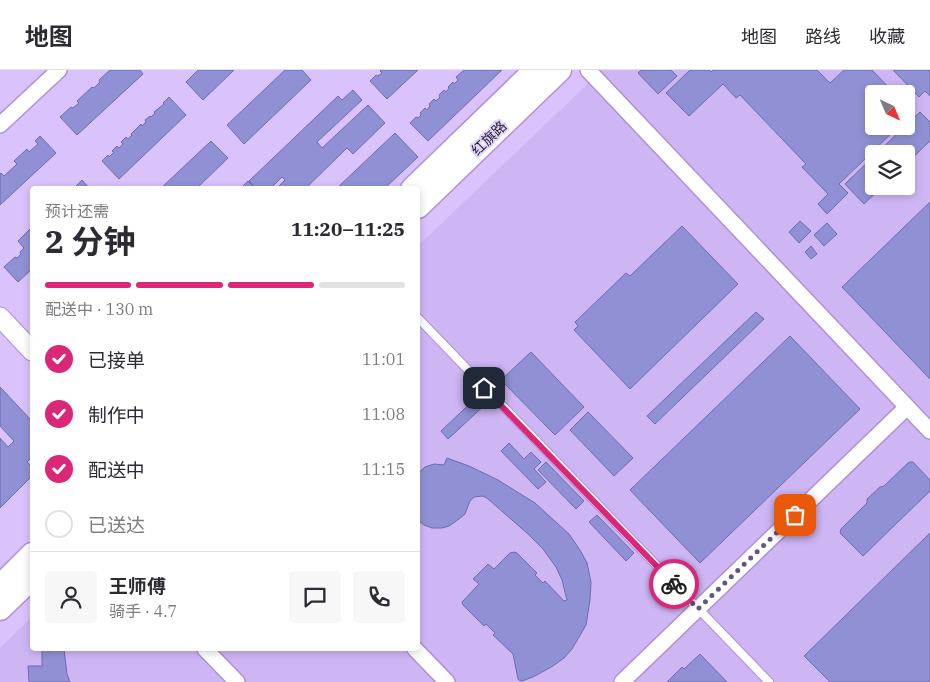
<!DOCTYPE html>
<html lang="zh">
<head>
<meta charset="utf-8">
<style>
	:root { --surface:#fff; --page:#f7f7f7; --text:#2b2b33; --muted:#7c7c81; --line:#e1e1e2; --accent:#db2777 }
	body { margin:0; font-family:"IBM Plex Serif","Noto Sans SC",serif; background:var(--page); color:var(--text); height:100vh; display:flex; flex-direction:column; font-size:19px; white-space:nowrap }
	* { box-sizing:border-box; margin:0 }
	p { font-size:16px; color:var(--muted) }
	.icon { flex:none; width:28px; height:28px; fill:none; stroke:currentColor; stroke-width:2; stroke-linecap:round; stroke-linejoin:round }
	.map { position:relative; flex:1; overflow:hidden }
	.details { position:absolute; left:30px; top:116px; width:390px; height:465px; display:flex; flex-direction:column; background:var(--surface); border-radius:5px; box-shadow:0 2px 8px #0003 }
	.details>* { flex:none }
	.needle { width:32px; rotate:136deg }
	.controls { position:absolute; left:865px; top:15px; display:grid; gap:10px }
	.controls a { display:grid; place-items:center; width:50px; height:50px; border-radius:5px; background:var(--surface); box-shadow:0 2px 8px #0003; font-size:25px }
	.pin { position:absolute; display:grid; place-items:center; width:42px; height:42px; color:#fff; margin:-21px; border-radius:10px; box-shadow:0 2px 8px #0006 }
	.courier { position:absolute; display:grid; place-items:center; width:50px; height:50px; margin:-25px; border:4px solid #db2777; border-radius:50%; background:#fff; color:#222; box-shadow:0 1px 6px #0007 }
	.summary em { font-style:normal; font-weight:700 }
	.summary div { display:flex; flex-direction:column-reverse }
	.summary { display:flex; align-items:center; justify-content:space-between; height:85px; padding:0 15px }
	h1 { font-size:32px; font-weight:700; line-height:38px }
	.bar { display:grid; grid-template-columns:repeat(4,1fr); gap:8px 5px; align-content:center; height:60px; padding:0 15px }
	.bar i { height:6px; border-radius:4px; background:var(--line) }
	.bar .active { background:var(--accent) }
	.bar p { grid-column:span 4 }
	.line { display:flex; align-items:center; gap:12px; padding:0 15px; border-top:1px solid var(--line) }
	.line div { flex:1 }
	.round { display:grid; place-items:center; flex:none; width:52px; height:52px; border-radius:5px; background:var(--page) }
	ol { padding:0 15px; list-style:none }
	li { display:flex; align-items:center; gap:15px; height:55px }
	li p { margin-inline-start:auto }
	li .icon { padding:5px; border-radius:50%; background:var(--accent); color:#fff; stroke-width:4 }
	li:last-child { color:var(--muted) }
	li i { width:28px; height:28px; border:2px solid var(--line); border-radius:50% }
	header { display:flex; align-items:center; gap:30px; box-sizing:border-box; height:70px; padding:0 25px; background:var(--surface); border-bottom:1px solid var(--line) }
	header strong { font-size:24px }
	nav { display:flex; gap:28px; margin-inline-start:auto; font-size:18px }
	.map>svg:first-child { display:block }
</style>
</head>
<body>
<header>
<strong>地图</strong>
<nav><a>地图</a><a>路线</a><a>收藏</a></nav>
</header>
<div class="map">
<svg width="930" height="612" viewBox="0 0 930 612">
	<rect width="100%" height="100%" fill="#dac3fd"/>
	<path fill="#ceb6f5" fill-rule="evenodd" d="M602,0H930V612H0V578L32,547V579H418V176ZM874,24H906V56H874ZM874,84H906V116H874Z"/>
	<path fill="#8f91d4" stroke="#6c6caf" d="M110,0H140L143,4L77,65L60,47L71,37L73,38L79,33L77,31L92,17L94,18L100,12L99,10Z
		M198,0H234L203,30L186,12Z
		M285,0H302L311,10L244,74L227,55Z
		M381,0H418L387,29L370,11L376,5L378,6L382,3L380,1Z
		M464,0H502L428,71L410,53L416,47L418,48L421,45L420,43L425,38L427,40L430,36L429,34L434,29L436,31L440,27L439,25L444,20L446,22L449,18L448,17L453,12L454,14L458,10L456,7Z
		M641,0H671L677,6L658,24L638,3Z
		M690,0H709L711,2L713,0H817L830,13L844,0H872L895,24H874V56H899L839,114L848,123L827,144L818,134L828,124L802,97L806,94L740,25L736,28L723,14L689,46L666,23Z
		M893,0H930V26L925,21L919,27Z
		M353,20L362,30L317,72L322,78L368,35L385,53L353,84L347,78L305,119H276L285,110L282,107L270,119H256L249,111L338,26L342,30Z
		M169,27L186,45L119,109L102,91L108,85L109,87L114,82L112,81L117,76L119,78L123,74L121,72L126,67L128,69L132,65L131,64L141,54L142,56L146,52L145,50L150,46L151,47L155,43L154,42L164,34L163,33Z
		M906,36L913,43L906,49Z
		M920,42L930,52V71L906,94V84H876L905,56H906V55Z
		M395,63L418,87L384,119H336Z
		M40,66L56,83L0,135V104L1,103L4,106L17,94L14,91L27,79L29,82L38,74L35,71Z
		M211,71L228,88L196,119H160Z
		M874,86V116H883L864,134L845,114Z
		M82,110L90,119H73Z
		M248,111L256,119H240Z
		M930,132V309L842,217Z
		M800,151L811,161L799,173L789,162Z
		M827,153L837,164L824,176L814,165Z
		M682,156L738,214L630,319L574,260L578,256L575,252L626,203L630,206Z
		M32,157V199L18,212L4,197L15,187L17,188L21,184L20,182L24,178L18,171Z
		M811,176L817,184L811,189L805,182Z
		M756,242L764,249L655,354L647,346Z
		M790,266L860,339L700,493L630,420Z
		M531,282L584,337L555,365L501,310Z
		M0,317L32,351V353L31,355L32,356V387L27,392L32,397V406L0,438V368L8,377L14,371L0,356Z
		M479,325L487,333L448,369L441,361Z
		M588,342L633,388L614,406L570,360Z
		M509,373L524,389L531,382L541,392L534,399L546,412L538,419L501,381Z
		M447,388L469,396L498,410L535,433L569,464L580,480L587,493L591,512L590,530L586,555L572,579L564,588L553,596L533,607L522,611H520L518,609L513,584L493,565L495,563L486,554L484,556L463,535L462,532L479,514L473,509L488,494L494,499L510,483L514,482L517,483L537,503L535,505L543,513L545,511L564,531L567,530L562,510L556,497L543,479L528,464L488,429L483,426L474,427L470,431L465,444L459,449L449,456L442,458H432L424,455L418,450V403L425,397L434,394L444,395Z
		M546,392L584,431L576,439L538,400Z
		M910,392H913L930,410V421L863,486L840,463L841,459L867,433V429L880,417L884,416L908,393Z
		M597,445L634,483L626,491L589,452Z
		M930,463V612H830L804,586Z
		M51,579H64L67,604L70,612H29L28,596H42V580L51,581Z
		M700,584L727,612H667L682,597L684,599Z"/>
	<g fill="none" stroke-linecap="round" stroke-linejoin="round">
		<defs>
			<path id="service" d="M418,248L769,612"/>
			<path id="minor" d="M588,0L930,361
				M0,55L59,0
				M205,579L237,612
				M415,579L447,612
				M622,612L907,337"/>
			<path id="tertiary" d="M0,247L32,281"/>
			<path id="secondary" d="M412,119L535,0
				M418,137L560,0
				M0,516L32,484
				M0,539L32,508"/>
		</defs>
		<use href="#service" stroke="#ad90d6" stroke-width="10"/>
		<use href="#minor" stroke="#ad90d6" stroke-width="18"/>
		<use href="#tertiary" stroke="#ad90d6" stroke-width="21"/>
		<use href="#secondary" stroke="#ad90d6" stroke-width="25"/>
		<use href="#service" stroke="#fff" stroke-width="8"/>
		<use href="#minor" stroke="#fff" stroke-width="15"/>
		<use href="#tertiary" stroke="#fff" stroke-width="19"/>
		<use href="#secondary" stroke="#fff" stroke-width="22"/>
	</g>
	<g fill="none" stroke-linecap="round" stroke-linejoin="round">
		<path stroke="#66567c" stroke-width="5" stroke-dasharray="0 9" d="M674,514L698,539L795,445"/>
		<path stroke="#db2777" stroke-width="6" d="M484,318L674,514"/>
	</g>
	<g text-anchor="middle" stroke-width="4" stroke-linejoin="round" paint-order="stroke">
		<g font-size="14" fill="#271b36" stroke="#e1d6f4">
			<text transform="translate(489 68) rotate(-44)" y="5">红旗路</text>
		</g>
	</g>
</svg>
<div class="controls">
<a><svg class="needle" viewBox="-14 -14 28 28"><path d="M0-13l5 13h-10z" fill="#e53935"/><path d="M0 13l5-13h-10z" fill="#7c7c81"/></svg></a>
<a><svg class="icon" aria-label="layers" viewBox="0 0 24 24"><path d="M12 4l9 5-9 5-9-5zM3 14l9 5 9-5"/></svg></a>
</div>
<div class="pin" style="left:795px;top:445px;background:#ea580c"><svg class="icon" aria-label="bag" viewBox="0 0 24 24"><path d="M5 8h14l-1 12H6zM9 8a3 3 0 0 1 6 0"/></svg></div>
<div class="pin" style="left:484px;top:318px;background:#1f2937"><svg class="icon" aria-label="home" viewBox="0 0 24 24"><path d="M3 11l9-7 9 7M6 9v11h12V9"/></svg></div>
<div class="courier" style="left:674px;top:514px"><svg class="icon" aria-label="bike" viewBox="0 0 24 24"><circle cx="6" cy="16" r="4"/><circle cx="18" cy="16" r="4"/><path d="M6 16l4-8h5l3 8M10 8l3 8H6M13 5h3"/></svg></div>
<section class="details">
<div class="summary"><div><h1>2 分钟</h1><p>预计还需</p></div><em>11:20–11:25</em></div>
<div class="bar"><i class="active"></i><i class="active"></i><i class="active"></i><i></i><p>配送中 · 130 m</p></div>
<ol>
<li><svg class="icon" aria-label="check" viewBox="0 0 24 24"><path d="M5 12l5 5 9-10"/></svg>已接单<p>11:01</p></li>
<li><svg class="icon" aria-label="check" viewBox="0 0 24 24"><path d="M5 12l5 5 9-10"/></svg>制作中<p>11:08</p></li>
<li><svg class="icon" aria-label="check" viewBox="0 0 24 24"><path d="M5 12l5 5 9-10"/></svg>配送中<p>11:15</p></li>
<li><i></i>已送达</li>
</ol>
<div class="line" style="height:90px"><a class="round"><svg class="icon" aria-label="person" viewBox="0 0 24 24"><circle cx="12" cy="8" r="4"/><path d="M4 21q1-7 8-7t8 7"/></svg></a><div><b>王师傅</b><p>骑手 · 4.7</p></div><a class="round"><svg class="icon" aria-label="chat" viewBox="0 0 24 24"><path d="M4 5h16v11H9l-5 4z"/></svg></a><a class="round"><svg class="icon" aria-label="phone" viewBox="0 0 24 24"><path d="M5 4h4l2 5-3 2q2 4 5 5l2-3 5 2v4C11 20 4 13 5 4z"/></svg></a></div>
</section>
</div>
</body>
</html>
